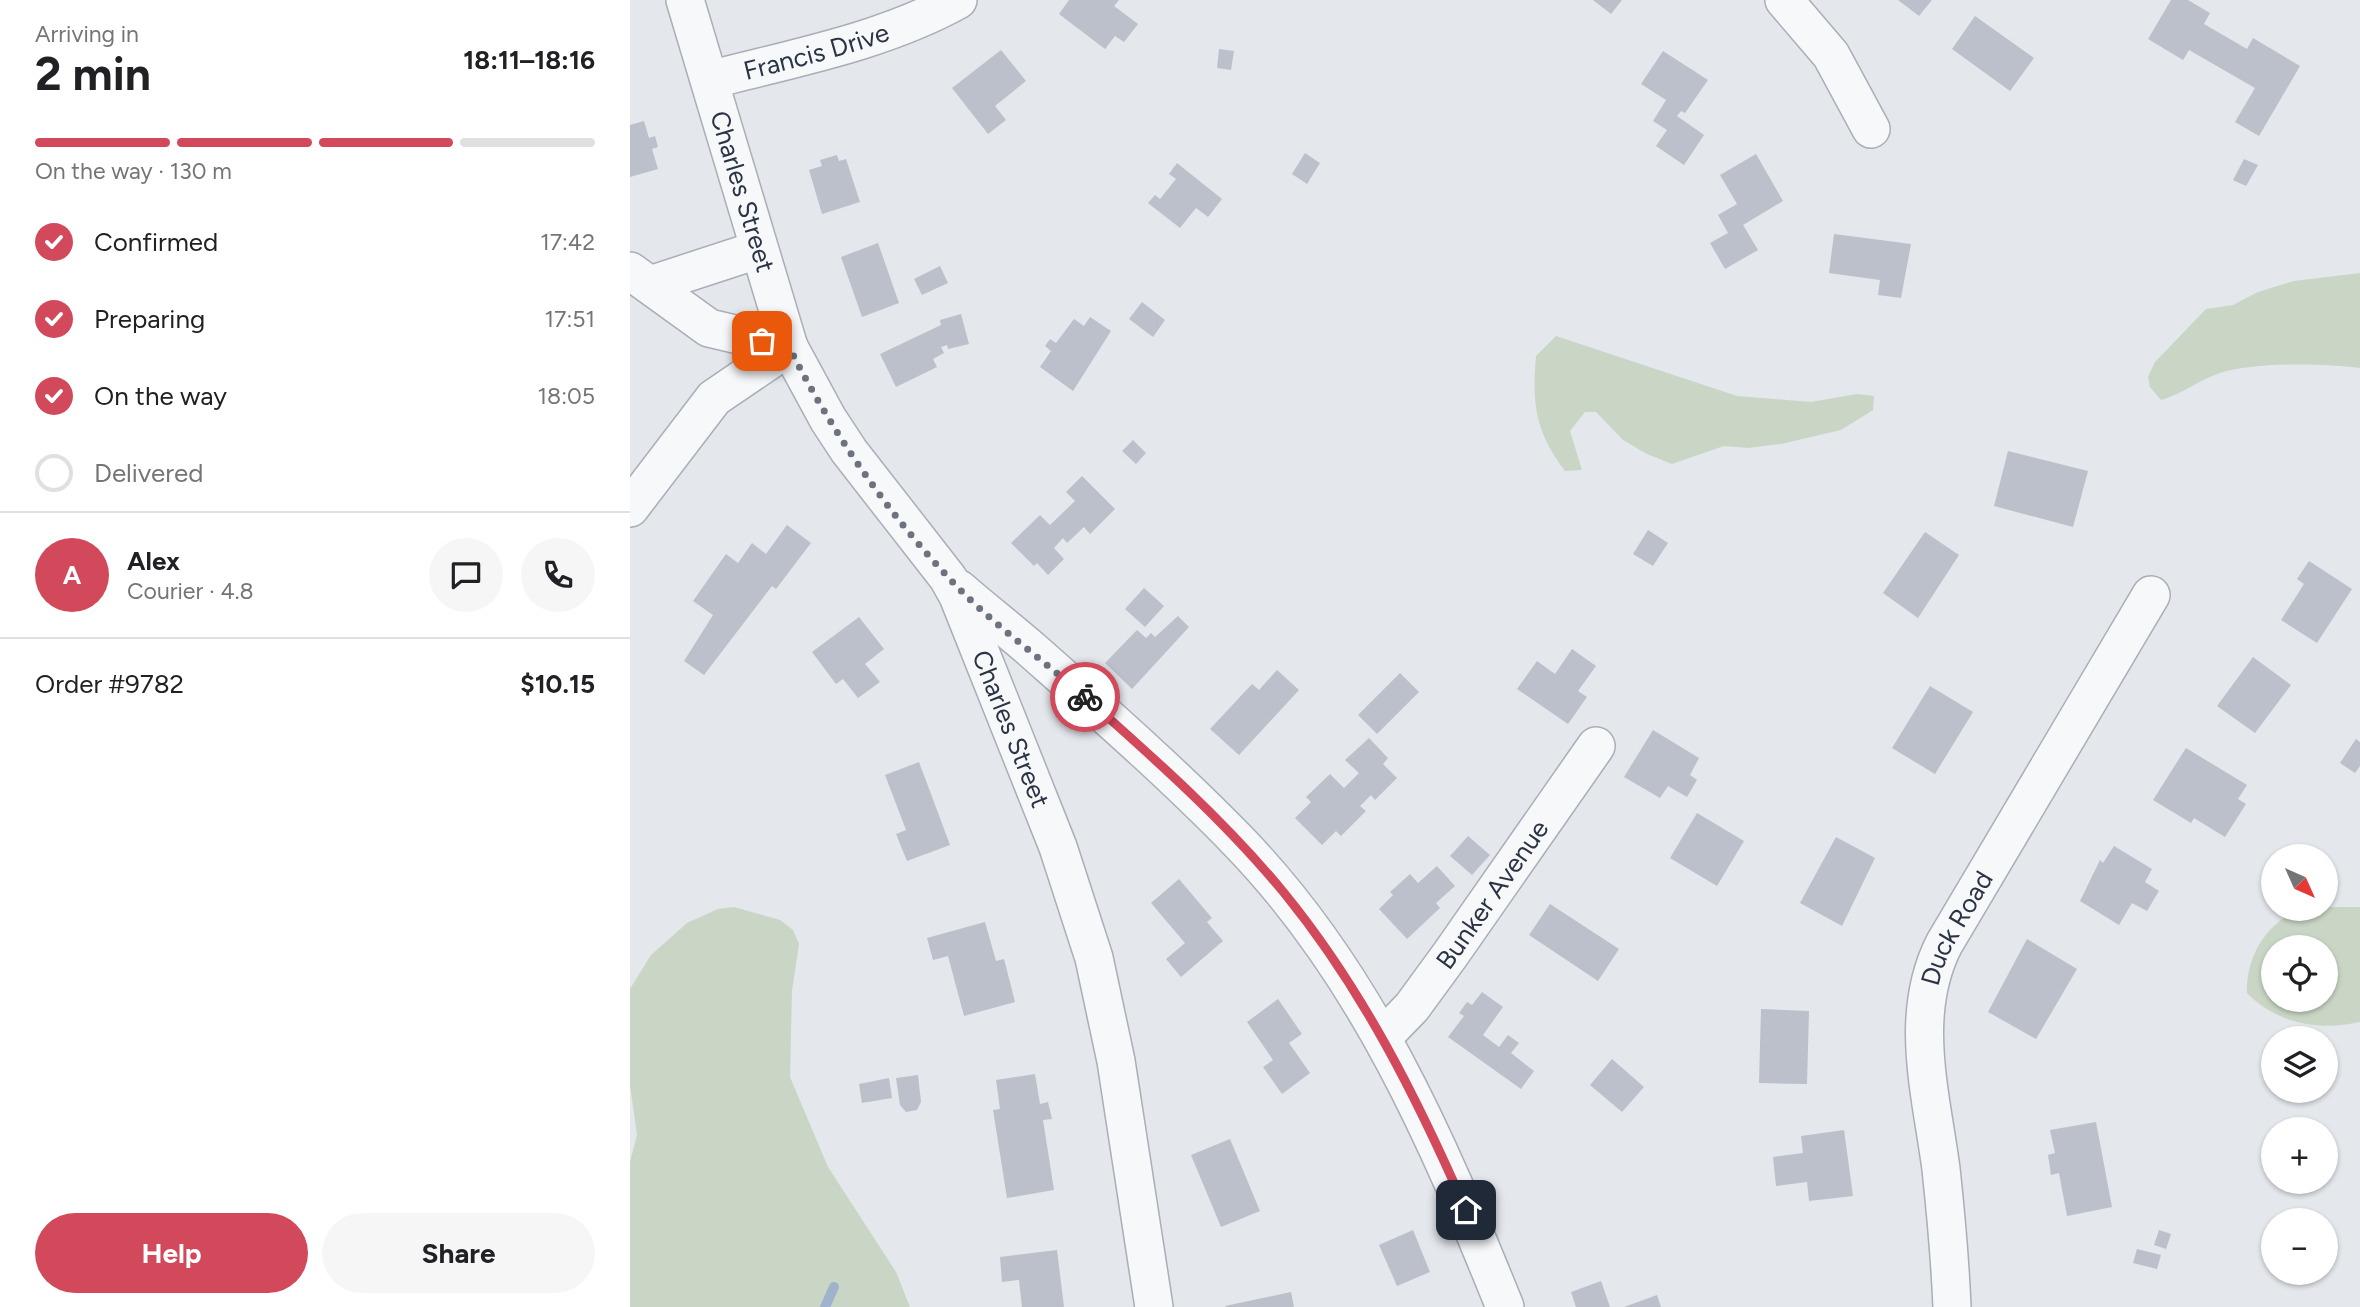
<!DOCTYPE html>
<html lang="en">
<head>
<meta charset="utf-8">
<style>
	:root { --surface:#fff; --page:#f6f6f6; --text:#202124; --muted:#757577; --line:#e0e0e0; --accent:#d1495b }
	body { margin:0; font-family:Figtree,sans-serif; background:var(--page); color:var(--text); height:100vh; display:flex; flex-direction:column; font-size:26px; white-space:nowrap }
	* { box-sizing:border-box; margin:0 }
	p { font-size:23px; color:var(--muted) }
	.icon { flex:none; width:38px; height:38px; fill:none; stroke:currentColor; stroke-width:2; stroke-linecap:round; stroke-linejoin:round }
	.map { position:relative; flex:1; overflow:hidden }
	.details { display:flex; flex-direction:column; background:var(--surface); width:630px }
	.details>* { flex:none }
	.needle { width:46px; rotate:135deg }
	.controls { position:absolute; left:1631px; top:844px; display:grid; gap:14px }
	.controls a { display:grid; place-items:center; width:77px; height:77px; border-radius:50%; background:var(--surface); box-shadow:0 2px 5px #0004; font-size:35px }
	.pin { position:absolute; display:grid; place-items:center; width:60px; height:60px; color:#fff; margin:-30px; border-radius:14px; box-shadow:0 4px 10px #0006 }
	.courier { position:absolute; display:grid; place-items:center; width:70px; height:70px; margin:-35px; border:5px solid #d1495b; border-radius:50%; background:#fff; color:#222; box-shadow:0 2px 9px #0007 }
	.headline em { font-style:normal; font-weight:700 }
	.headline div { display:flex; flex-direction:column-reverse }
	.headline { display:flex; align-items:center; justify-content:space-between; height:119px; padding:0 35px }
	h1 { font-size:46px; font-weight:700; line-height:52px }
	.bar { display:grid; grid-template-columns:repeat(4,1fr); gap:10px 7px; align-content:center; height:84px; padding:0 35px }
	.bar i { height:9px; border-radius:5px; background:var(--line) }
	.bar .selected { background:var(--accent) }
	.bar p { grid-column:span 4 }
	.line { display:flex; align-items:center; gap:18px; padding:0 35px; border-top:2px solid var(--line) }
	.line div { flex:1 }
	.round { display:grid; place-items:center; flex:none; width:74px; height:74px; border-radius:37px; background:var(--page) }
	ol { padding:0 35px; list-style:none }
	li { display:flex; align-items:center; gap:21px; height:77px }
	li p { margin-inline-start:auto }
	li .icon { padding:7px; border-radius:50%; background:var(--accent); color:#fff; stroke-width:4 }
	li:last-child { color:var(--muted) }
	li i { width:38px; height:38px; border:4px solid var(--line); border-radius:50% }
	.primary-button { display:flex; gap:14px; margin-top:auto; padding:14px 35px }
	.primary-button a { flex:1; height:80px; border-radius:42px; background:var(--accent); color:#fff; font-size:28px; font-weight:700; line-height:80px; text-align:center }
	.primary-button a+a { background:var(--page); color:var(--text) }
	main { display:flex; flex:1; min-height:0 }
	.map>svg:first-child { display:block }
</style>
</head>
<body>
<main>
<section class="details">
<div class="headline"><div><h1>2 min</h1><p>Arriving in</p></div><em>18:11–18:16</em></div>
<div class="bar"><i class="selected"></i><i class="selected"></i><i class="selected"></i><i></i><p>On the way · 130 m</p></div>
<ol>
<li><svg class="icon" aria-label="check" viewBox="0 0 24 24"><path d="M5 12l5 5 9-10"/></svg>Confirmed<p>17:42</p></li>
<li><svg class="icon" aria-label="check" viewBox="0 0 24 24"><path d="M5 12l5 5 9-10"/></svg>Preparing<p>17:51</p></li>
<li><svg class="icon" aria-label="check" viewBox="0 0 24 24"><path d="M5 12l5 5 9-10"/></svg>On the way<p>18:05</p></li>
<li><i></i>Delivered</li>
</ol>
<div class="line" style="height:126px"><b class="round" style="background:var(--accent);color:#fff">A</b><div><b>Alex</b><p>Courier · 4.8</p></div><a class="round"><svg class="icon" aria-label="chat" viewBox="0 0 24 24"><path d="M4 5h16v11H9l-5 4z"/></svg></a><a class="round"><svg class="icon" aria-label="phone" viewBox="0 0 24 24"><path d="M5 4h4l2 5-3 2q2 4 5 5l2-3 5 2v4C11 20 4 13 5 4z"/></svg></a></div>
<div class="line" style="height:91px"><div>Order #9782</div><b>$10.15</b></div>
<div class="primary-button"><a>Help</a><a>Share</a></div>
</section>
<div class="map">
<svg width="1730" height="1307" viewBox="0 0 1730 1307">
	<rect width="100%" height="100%" fill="#e4e7ec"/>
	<path fill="#c9d6c5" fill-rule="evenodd" d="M1730,273V368C1694,363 1624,362 1590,373C1569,380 1552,394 1531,400L1520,387L1518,377L1525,362L1576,309L1603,305L1628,292L1664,281Z
		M926,336L1107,396L1181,402L1227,394L1244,396L1243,410L1211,430L1151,444L1118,448L1094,446L1042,464L1017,454L993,440L966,412H955L940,431L952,470L935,471C905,431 902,404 906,356Z
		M104,907L150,920L163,930L169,944L162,991L160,1077L198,1167L266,1272L280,1307H0V1162L7,1135L0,1085V989L21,955L57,923L88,909Z
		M1702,907H1730V1022C1690,1031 1647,1024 1617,993C1616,962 1631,931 1659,915C1669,909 1690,910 1702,907ZM1643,947H1696V999H1643Z"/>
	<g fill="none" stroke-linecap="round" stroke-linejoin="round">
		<path stroke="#9fb4cc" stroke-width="10" d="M195,1307L204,1287"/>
	</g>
	<path fill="#bbc0ca" d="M439,0H489L484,6L508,24L494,42L485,36L475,49L429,14Z
		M963,0H992L981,14Z
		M1268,0H1302L1289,16Z
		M1541,0H1558L1580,13L1574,24L1617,49L1623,38L1670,66L1629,136L1605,122L1625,88L1559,50L1553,60L1518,39Z
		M1345,16L1404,58L1380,91L1322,49Z
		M589,49L604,51L601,70L587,68Z
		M371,50L396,81L365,106L376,120L358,134L322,88Z
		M1033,51L1078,80L1055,113L1051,111L1047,116L1074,135L1054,165L1026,146L1037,130L1023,121L1036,100L1011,84Z
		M14,121L19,138L25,136L28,147L22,149L28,169L0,177V125Z
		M675,153L690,163L677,184L662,174Z
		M1126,154L1153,201L1113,225L1128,250L1095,269L1080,243L1098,233L1088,215L1107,204L1090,175Z
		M207,155L209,161L216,159L230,202L192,214L179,170L192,166L190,160Z
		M1614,159L1628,165L1616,186L1603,180Z
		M547,163L592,199L578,217L566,208L550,228L518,203L525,195L530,199L546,179L539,174Z
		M1204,234L1281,244L1271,298L1248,295L1250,280L1199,273Z
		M248,243L269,303L232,317L211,257Z
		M310,266L318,283L292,295L284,279Z
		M512,302L535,320L523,337L499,319Z
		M331,314L339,344L318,349L317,345L311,347L314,353L303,359L307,367L266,387L250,354L311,325L310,320Z
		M460,317L481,331L443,391L410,367L421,351L415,346L420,339L426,343L444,319L454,326Z
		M503,440L516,453L506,464L492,451Z
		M1378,451L1458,471L1443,527L1364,506Z
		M452,476L485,509L460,534L454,527L437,543L433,538L424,548L434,559L418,575L407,563L404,566L381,543L410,515L420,525L445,501L436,492Z
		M157,525L181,543L146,589L142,586L74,675L54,661L83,615L63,601L96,554L108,563L122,543L136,554Z
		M1018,530L1038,543L1023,566L1003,554Z
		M1295,532L1329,555L1288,618L1253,593Z
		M1679,561L1722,589L1687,643L1651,620L1674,584L1667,579Z
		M514,588L534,606L515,627L495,609Z
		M548,616L559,627L502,689L475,663L507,630L516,638L521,633L525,637Z
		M229,617L254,649L235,664L250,682L228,698L213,679L206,684L182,652Z
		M942,649L966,666L948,691L957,697L938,724L887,689L907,661L925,674Z
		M1623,657L1661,685L1625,733L1587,706Z
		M647,670L669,690L609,755L580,729L622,684L629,690Z
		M770,673L789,692L747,734L728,715Z
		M1300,686L1343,712L1305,774L1262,748Z
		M1023,730L1069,758L1060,775L1067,780L1057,797L1038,786L1030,798L994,777Z
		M739,738L758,758L753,764L767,778L745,800L741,795L730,806L736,811L711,836L706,831L692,845L665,818L681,802L676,797L700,774L714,788L729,773L715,760Z
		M1726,739L1730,742V766L1725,773L1710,763Z
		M1556,748L1617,785L1608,799L1616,804L1595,837L1564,818L1561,823L1523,800Z
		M289,762L320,845L277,861L266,834L276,830L255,775Z
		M1067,813L1114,841L1087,886L1040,858Z
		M838,836L860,855L842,875L820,856Z
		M1206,837L1245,858L1212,926L1170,903Z
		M1484,846L1522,869L1515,882L1529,891L1517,911L1502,903L1489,925L1450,901L1470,860L1473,863Z
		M807,866L825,886L806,903L810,908L777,939L749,909L763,895L760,892L780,874L788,883Z
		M549,879L582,918L577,922L593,941L551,977L536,959L555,943L521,903Z
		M920,904L989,949L968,981L899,935Z
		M355,922L366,961L374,959L385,1002L334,1016L318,956L303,960L297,938Z
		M1397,939L1447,969L1406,1039L1358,1012Z
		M852,992L873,1007L853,1035L869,1047L878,1035L889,1043L881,1053L904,1071L891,1089L818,1037L834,1016L829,1013L837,1002L842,1005Z
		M648,999L672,1034L659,1043L680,1073L652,1094L633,1067L643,1060L617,1022Z
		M1131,1009L1179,1011L1177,1084L1129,1083Z
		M982,1059L1014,1087L992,1112L960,1085Z
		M405,1074L410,1104L418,1102L422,1119L413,1120L424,1190L377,1198L363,1110L370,1109L366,1080Z
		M288,1075L291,1102L287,1110L276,1112L270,1105L266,1078Z
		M259,1078L262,1098L232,1103L229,1084Z
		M1466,1122L1482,1207L1437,1216L1429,1173L1421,1175L1418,1155L1425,1153L1420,1130Z
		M1214,1130L1223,1196L1179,1201L1177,1182L1146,1186L1143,1157L1173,1153L1171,1136Z
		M600,1139L630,1211L591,1227L561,1155Z
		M783,1230L800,1272L767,1286L749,1245Z
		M1529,1230L1541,1234L1536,1249L1524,1245Z
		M1507,1249L1531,1255L1527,1269L1503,1263Z
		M427,1250L434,1307H392L389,1280L372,1282L370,1257Z
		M971,1281L980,1307H946L941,1292Z
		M661,1292L664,1307H596L595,1306Z
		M1027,1295L1031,1307H994Z"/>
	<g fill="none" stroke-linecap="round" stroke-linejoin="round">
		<defs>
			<g id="minor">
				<path id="s1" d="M55,0L159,347L198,419L219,451L318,578L328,596L428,847L464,958L486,1061L524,1307"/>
				<path d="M1154,0L1201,55L1241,129"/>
				<path id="s2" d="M80,80C163,58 252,42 328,0"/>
				<path d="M0,271L79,328L159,347"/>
				<path d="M20,285L127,250"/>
				<path d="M0,508L84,398L159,347"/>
				<path d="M329,589C353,610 378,629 402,650C472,712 543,774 608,841C736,973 807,1139 875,1307"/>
				<path id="s3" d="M753,1037L782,1007L820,955L966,746"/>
				<path id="s4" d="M1322,1307C1320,1260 1316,1215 1311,1169C1301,1093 1278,1015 1314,944L1521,595"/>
			</g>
		</defs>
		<use href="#minor" stroke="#a9aeb7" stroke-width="40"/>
		<use href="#minor" stroke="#f7f8fa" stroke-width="37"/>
	</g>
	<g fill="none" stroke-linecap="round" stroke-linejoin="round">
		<path stroke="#6c737f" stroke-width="7" stroke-dasharray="0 12.6" d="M132,341L159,347C201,430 255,510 319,578C357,620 412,659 455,697"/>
		<path stroke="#d1495b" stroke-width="9" d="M455,697C525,759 596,822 655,894C733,990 787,1098 836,1210"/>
	</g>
	<g text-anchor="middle" stroke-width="6" stroke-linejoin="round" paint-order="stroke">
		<g font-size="26" fill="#2b3445" stroke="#f4f6f9">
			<text dy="9" stroke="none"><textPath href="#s2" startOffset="110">Francis Drive</textPath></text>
			<text dy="9" stroke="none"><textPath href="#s1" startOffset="200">Charles Street</textPath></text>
			<text dy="9" stroke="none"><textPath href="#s1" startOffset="807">Charles Street</textPath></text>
			<text dy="9" stroke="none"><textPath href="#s3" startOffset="180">Bunker Avenue</textPath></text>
			<text dy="9" stroke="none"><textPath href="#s4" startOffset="387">Duck Road</textPath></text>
		</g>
	</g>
</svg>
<div class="controls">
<a><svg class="needle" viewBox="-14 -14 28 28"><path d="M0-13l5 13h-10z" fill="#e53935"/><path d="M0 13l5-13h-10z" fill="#757577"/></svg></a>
<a><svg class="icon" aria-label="locate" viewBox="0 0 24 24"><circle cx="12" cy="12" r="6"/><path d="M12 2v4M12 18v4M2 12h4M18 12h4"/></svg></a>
<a><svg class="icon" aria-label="layers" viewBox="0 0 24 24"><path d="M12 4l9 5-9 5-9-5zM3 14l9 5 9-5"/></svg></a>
<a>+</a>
<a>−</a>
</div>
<div class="pin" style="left:132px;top:341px;background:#ea580c"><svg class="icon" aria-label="bag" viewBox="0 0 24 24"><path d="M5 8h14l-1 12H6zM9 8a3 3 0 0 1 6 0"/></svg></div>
<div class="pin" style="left:836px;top:1210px;background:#1f2937"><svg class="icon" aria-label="home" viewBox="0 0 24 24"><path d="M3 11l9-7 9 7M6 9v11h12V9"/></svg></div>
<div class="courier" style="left:455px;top:697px"><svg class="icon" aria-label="bike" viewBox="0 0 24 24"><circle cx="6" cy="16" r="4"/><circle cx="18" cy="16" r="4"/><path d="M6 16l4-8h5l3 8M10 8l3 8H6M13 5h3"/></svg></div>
</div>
</main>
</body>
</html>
